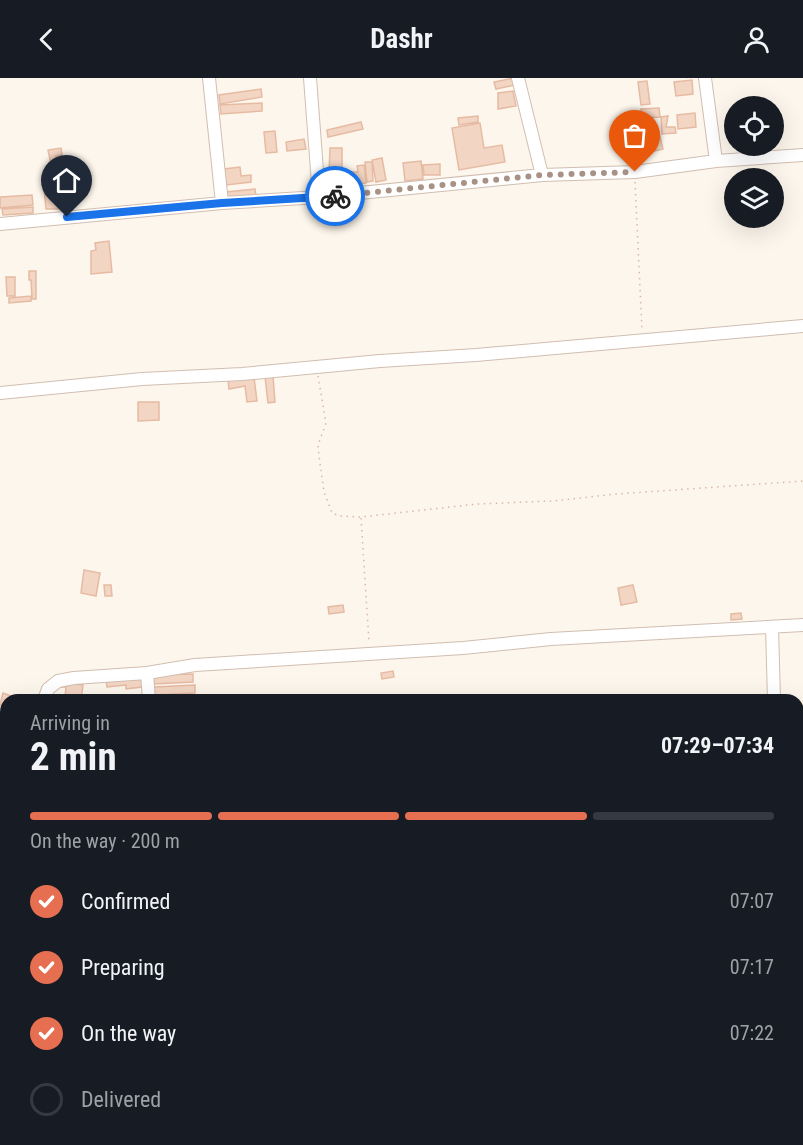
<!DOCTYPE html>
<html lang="en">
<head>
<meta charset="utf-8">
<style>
	:root { --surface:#171b24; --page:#20242c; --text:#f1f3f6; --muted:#9ea1a6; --line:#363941; --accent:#e76f51 }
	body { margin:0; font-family:"Roboto Condensed",sans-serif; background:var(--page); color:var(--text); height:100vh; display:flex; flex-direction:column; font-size:22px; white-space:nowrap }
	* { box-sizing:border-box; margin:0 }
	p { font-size:20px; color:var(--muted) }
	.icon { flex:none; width:33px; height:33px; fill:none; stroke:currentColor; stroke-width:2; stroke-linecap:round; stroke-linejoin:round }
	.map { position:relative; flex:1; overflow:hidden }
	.sheet { position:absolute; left:0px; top:616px; width:804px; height:452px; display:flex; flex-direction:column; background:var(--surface); border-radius:18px 18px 0 0; box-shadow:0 6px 24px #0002 }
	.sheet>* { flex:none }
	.fabs { position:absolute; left:724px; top:18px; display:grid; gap:12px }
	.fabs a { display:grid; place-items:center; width:60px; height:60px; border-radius:50%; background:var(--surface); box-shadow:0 6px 24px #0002; font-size:30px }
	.pin { position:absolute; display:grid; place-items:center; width:51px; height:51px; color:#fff; margin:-62px -26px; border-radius:50% 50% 50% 0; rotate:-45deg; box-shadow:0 0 6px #0007 }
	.pin .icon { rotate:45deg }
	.courier { position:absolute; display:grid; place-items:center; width:60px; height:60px; margin:-30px; border:4px solid #1a73e8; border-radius:50%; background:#fff; color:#222; box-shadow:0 2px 8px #0007 }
	.summary em { font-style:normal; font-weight:700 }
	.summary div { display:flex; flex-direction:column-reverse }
	.summary { display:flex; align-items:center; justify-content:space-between; height:102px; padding:0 30px }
	h1 { font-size:39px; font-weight:700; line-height:45px }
	.bar { display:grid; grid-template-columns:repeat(4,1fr); gap:9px 6px; align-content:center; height:72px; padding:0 30px }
	.bar i { height:8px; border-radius:4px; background:var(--line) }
	.bar .on { background:var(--accent) }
	.bar p { grid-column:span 4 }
	ol { padding:0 30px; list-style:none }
	li { display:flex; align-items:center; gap:18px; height:66px }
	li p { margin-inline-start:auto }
	li .icon { padding:6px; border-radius:50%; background:var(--accent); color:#fff; stroke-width:4 }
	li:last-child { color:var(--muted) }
	li i { width:33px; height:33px; border:3px solid var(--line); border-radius:50% }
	header { display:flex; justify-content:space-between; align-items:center; height:78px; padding:0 30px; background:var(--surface); font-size:27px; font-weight:700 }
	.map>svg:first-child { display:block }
</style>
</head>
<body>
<header><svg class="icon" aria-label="back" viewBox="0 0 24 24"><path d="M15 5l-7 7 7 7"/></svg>Dashr<svg class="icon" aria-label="person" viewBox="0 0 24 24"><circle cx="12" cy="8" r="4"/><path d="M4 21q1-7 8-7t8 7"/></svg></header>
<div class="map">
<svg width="803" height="1067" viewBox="0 0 803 1067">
	<rect width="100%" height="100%" fill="#fdf6ec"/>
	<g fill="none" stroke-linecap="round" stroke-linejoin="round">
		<path stroke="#a5d3da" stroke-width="3" d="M0,925L4,947
			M1,985L6,1009
			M12,1062L13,1067"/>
	</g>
	<path fill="#f3d5c3" stroke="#e6bba3" stroke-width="1.5" d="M514,0L515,7L496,11L494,4Z
		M692,2L693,16L676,18L674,4Z
		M647,3L650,26L641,27L638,4Z
		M261,11L262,19L220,26L219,17Z
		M513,13L516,28L498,31V15Z
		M262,25V33L221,36L220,27Z
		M659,30L660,39L641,40V31Z
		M695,35L696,49L678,51L677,37Z
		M478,38V44L459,47L458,40Z
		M668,38L666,49H675L676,55L662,56L661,39Z
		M361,44L363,51L328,59L327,52Z
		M480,45L484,70L502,67L505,84L459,92L452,50Z
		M275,53L277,74L266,75L264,54Z
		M659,55L663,71L654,73L649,58Z
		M304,61L306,71L287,73L286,64Z
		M61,70L62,77L56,78L58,85L51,86L48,72Z
		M330,70H342V95L329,94Z
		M382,80L386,102L376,104L372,82Z
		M421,83L423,101L405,103L403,85Z
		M365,84H372L373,103L367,104Z
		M440,86V97H424L423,87Z
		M364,87L366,105L353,106L352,94H358L357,88Z
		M240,89L241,98L251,97V104L226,107L224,91Z
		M69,109L71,131H46L44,111Z
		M255,111L256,119L227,122L226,114Z
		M32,117L33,127L0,130V119Z
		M33,129V135L3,137L2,131Z
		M109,163L112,194L91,196V173L96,172L95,165Z
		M29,193H36V221H32L31,202H29Z
		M6,199H15V218H7Z
		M31,218V223L9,225V220Z
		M273,298L275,324L268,325L265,299Z
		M254,299L257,323L247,324L245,308L229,311L228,302Z
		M138,324H159V342L138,343Z
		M84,492L100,495L96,518L81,515Z
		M104,507H111L112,518H105Z
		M633,507L637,524L621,527L618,510Z
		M343,527L344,534L329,536L328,529Z
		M741,535L742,541L731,542V536Z
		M393,593L394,599L382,601L381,595Z
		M193,596V604L153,606V597Z
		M141,598L142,609L126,611V607L107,609L106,602Z
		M61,604L83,607L81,622L65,619L66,609H60Z
		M195,607V615L154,617V609Z
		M3,615L22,622H6V630L0,627Z
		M803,825V850H798V826Z
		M798,941H801L803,958L798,959Z
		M803,1016V1042L799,1043L798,1017Z
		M122,1062H135V1067H123Z"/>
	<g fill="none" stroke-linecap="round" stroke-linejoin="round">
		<defs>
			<path id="minor" d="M209,0L222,125
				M310,0L319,119
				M518,0L542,97
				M705,0L716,83
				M0,146L222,125L319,119L542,97L635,94L716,83L803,77
				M0,315L142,301L242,296L380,283L476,277L803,248
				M772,549L774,622
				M147,595L149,622
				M44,622L48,611L58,603L74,600L147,595L195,587L463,570L551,561L803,547
				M798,661H803
				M0,677L6,680
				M0,734L6,737
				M798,764H803
				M798,873H803
				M0,948L6,984
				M19,1062L20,1067
				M187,1062L189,1067
				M772,1062L785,1067
				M703,1067L706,1062"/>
		</defs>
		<use href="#minor" stroke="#d1beb0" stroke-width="14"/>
		<path stroke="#d9b8a5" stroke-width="1.5" stroke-dasharray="1.5 4.5" stroke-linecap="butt" d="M635,104L642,252
			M318,298L326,345L318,367L319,378L324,414L332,435L340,438L361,439L477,426L553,423L616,416L803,403
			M361,440L369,564"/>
		<use href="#minor" stroke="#fff" stroke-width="12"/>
	</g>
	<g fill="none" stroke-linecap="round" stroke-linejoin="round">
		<path stroke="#a89285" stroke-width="6" stroke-dasharray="0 10.8" d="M335,118L542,97L635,94"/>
		<path stroke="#1a73e8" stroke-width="8" d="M67,139L222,125L335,118"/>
	</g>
</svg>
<div class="fabs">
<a><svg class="icon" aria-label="locate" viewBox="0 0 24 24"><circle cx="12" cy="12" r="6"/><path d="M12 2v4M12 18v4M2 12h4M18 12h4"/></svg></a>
<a><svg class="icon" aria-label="layers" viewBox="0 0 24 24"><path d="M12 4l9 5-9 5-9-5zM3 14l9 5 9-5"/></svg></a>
</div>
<div class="pin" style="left:635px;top:94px;background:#ea580c"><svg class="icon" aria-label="bag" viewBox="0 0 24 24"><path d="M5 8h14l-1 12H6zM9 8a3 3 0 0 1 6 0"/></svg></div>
<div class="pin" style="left:67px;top:139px;background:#1f2937"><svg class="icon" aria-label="home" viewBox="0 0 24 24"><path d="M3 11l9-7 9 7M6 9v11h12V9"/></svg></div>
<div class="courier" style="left:335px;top:118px"><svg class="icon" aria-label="bike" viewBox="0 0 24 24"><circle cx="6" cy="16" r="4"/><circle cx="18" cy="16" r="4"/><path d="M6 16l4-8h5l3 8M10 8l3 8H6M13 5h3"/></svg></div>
<section class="sheet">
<div class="summary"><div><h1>2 min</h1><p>Arriving in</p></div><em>07:29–07:34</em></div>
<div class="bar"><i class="on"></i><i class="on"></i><i class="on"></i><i></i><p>On the way · 200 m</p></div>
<ol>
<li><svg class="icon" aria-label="check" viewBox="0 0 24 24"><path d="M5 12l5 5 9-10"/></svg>Confirmed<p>07:07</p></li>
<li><svg class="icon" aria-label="check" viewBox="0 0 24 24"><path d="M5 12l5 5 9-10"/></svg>Preparing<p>07:17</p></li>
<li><svg class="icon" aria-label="check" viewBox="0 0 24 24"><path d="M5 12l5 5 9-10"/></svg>On the way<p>07:22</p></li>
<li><i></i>Delivered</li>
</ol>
</section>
</div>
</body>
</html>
